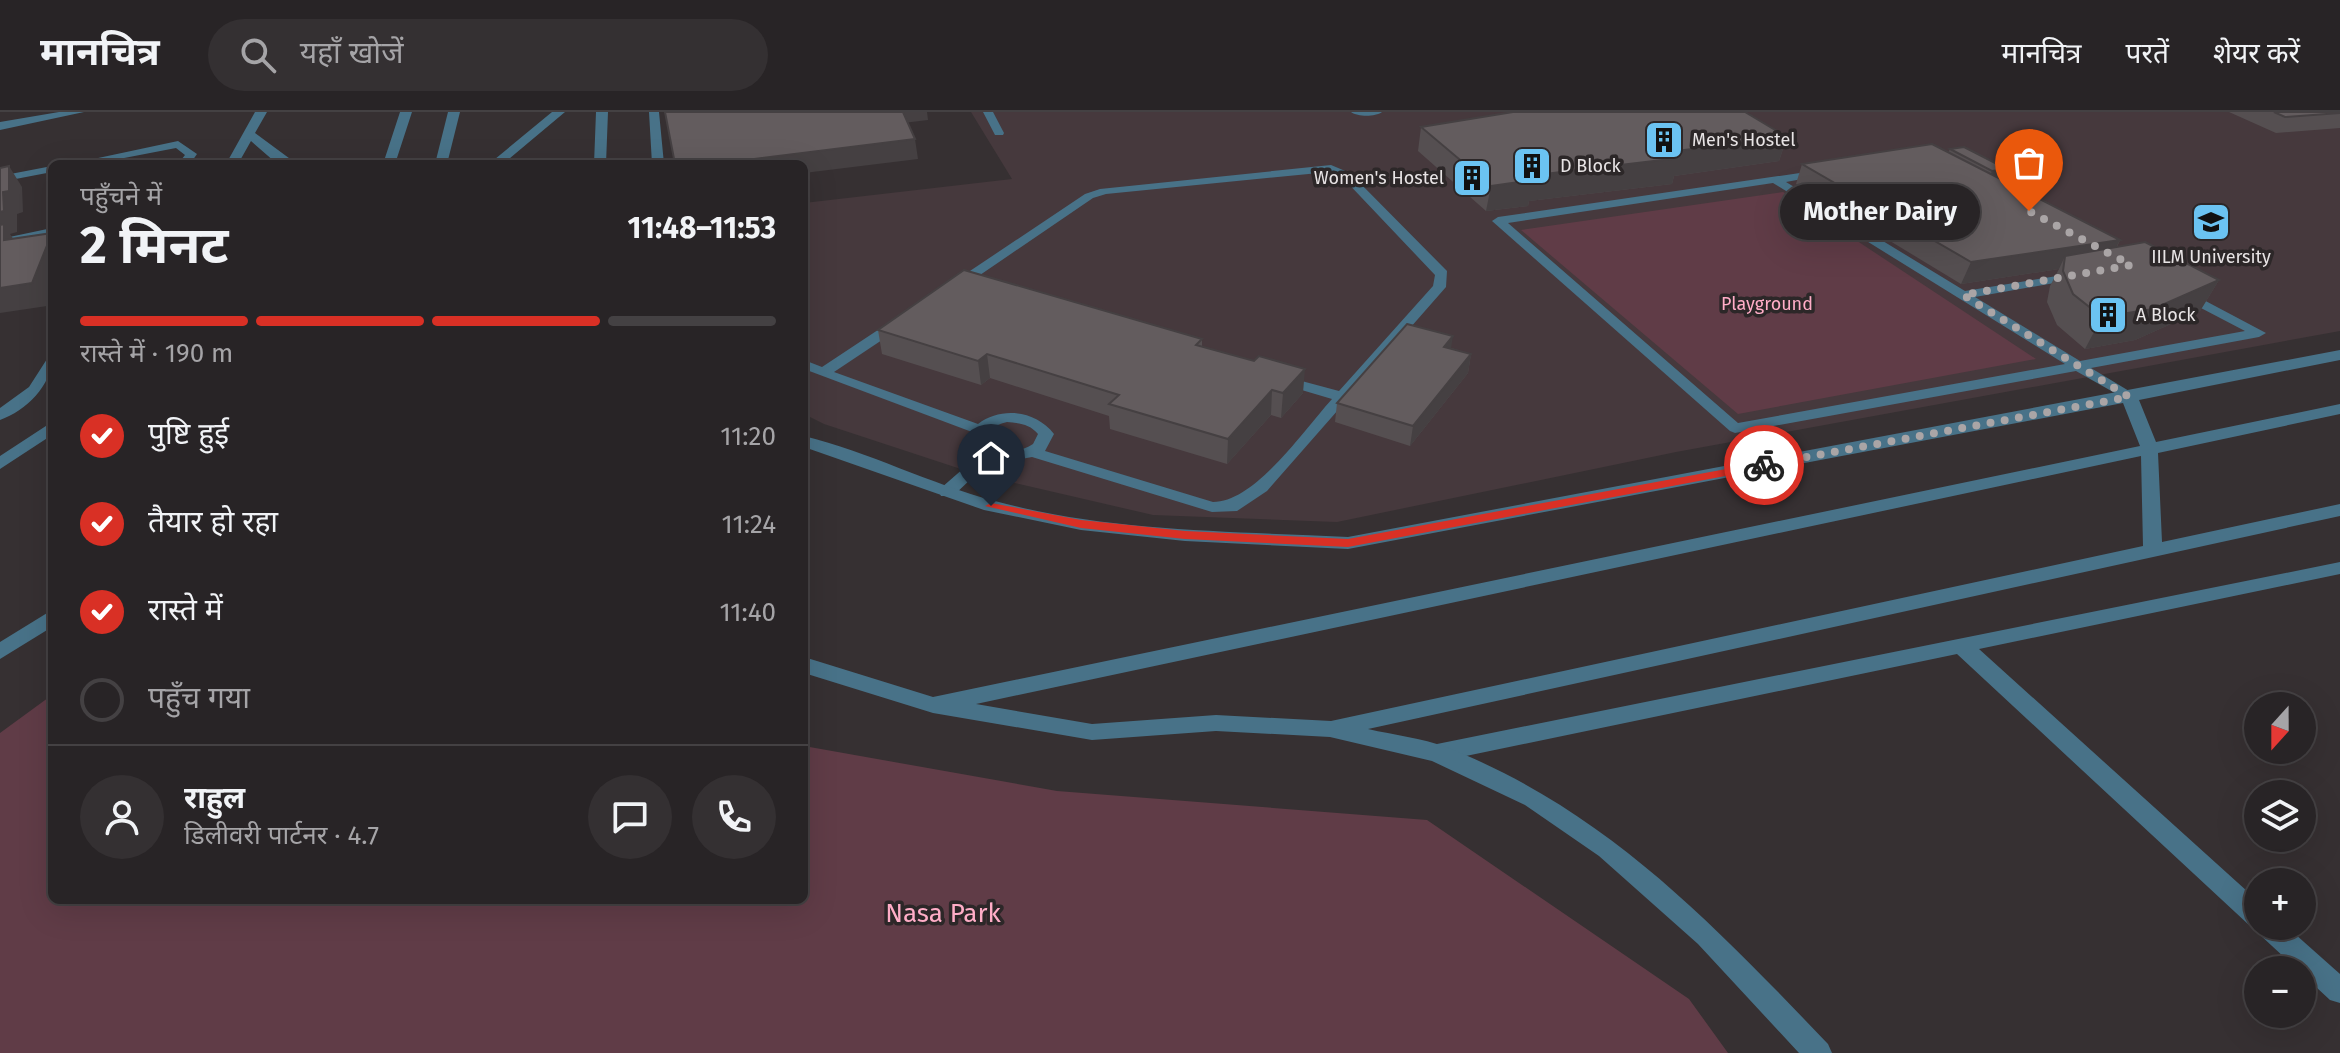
<!DOCTYPE html>
<html lang="hi">
<head>
<meta charset="utf-8">
<style>
	:root { --surface:#282426; --page:#343032; --text:#f1f3f6; --muted:#a5a4a7; --line:#444143; --accent:#d93025 }
	body { margin:0; font-family:"Fira Sans","Noto Sans Devanagari",sans-serif; background:var(--page); color:var(--text); height:100vh; display:flex; flex-direction:column; font-size:30px; white-space:nowrap }
	* { box-sizing:border-box; margin:0 }
	p { font-size:26px; color:var(--muted) }
	.icon { flex:none; width:44px; height:44px; fill:none; stroke:currentColor; stroke-width:2; stroke-linecap:round; stroke-linejoin:round }
	.map { position:relative; flex:1; overflow:hidden }
	.panel { position:absolute; left:48px; top:48px; width:760px; height:744px; display:flex; flex-direction:column; background:var(--surface); border-radius:12px; box-shadow:0 8px 32px #0002,0 0 0 2px var(--line) }
	.panel>* { flex:none }
	.needle { width:52px; rotate:201deg }
	.fabs { position:absolute; left:2244px; top:580px; display:grid; gap:16px }
	.fabs a { display:grid; place-items:center; width:72px; height:72px; border-radius:50%; background:var(--surface); box-shadow:0 8px 32px #0002,0 0 0 2px var(--line); font-size:40px }
	.pin { position:absolute; display:grid; place-items:center; width:68px; height:68px; color:#fff; margin:-82px -34px; border-radius:50% 50% 50% 0; rotate:-45deg; box-shadow:0 0 8px #0007 }
	.pin .icon { rotate:45deg }
	.courier { position:absolute; display:grid; place-items:center; width:80px; height:80px; margin:-40px; border:6px solid #d93025; border-radius:50%; background:#fff; color:#222; box-shadow:0 2px 10px #0007 }
	.bubble { position:absolute; height:56px; border-radius:28px; background:var(--surface); box-shadow:0 8px 32px #0002,0 0 0 2px var(--line); font-size:26px; font-weight:700; line-height:56px; text-align:center }
	.headline em { font-style:normal; font-weight:700 }
	.headline div { display:flex; flex-direction:column-reverse }
	.headline { display:flex; align-items:center; justify-content:space-between; height:136px; padding:0 32px }
	h1 { font-size:52px; font-weight:700; line-height:60px }
	.bar { display:grid; grid-template-columns:repeat(4,1fr); gap:12px 8px; align-content:center; height:96px; padding:0 32px }
	.bar i { height:10px; border-radius:6px; background:var(--line) }
	.bar .current { background:var(--accent) }
	.bar p { grid-column:span 4 }
	.line { display:flex; align-items:center; gap:20px; padding:0 32px; border-top:2px solid var(--line) }
	.line div { flex:1 }
	.round { display:grid; place-items:center; flex:none; width:84px; height:84px; border-radius:42px; background:var(--page) }
	ol { padding:0 32px; list-style:none }
	li { display:flex; align-items:center; gap:24px; height:88px }
	li p { margin-inline-start:auto }
	li .icon { padding:8px; border-radius:50%; background:var(--accent); color:#fff; stroke-width:4 }
	li:last-child { color:var(--muted) }
	li i { width:44px; height:44px; border:4px solid var(--line); border-radius:50% }
	header { display:flex; align-items:center; gap:48px; box-sizing:border-box; height:112px; padding:0 40px; background:var(--surface); border-bottom:2px solid var(--line) }
	header strong { font-size:38px }
	nav { display:flex; gap:44px; margin-inline-start:auto; font-size:28px }
	.search { width:560px; height:72px; background:var(--page); display:flex; align-items:center; gap:20px; box-sizing:border-box; padding:0 28px; border-radius:44px; color:var(--muted); font-size:30px }
	.map>svg:first-child { display:block }
</style>
</head>
<body>
<header>
<strong>मानचित्र</strong>
<div class="search"><svg class="icon" aria-label="search" viewBox="0 0 24 24"><circle cx="10" cy="10" r="6"/><path d="M15 15l6 6"/></svg>यहाँ खोजें</div>
<nav><a>मानचित्र</a><a>परतें</a><a>शेयर करें</a></nav>
</header>
<div class="map">
<svg width="2340" height="941" viewBox="0 0 2340 941">
	<rect width="100%" height="100%" fill="#363032"/>
	<path fill="#46393d" d="M971,0H2340V219L1676,340L1337,410L1153,403L976,362L824,312L804,302V91L1012,67Z"/>
	<path fill="#603c47" d="M1783,80L2036,247L1738,302L1521,118Z
		M52,583V788H804V634L1057,679L1427,708L1689,887L1728,941H0V621Z"/>
	<g fill="none" stroke-linecap="round" stroke-linejoin="round">
		<path fill="#487288" fill-rule="evenodd" d="M649,0H659L664,52H652Z
			M983,0H993L1004,21L1003,23H995Z
			M1351,0H1382C1375,5 1358,5 1351,0Z
			M178,29L197,42L190,52H178L185,43L176,36L93,52H70Z
			M1331,53L1350,61L1447,159L1446,175L1267,379L1237,399L1212,400L1032,345L1010,349L992,347L953,384H941L939,380L941,376L980,342L969,331L972,320L804,257V248L822,255L893,208H903V214L834,260L978,312C1002,294 1036,299 1054,322L1045,339L1213,390C1255,390 1304,318 1332,287L1278,271V265L1283,264L1339,279L1433,174L1435,163L1342,65L1329,60L1106,82L1093,86L958,178L946,175L1085,82L1100,77ZM1007,310C1019,311 1030,312 1038,322L1033,332C1017,342 999,343 985,330C988,318 994,313 1007,310Z
			M52,54V60L0,70V64Z
			M1820,58L1826,61L1824,63L1786,70L1965,179L2082,160V166L2077,167L1975,185L2080,249L2245,219L2178,184V178L2183,177L2266,221L2259,225L2091,256L2134,282V288L2129,289L2076,259L1735,321L1730,319L1492,109L1498,105ZM1773,71L2065,252L1738,311L1508,111Z
			M52,116V124L0,135V127Z
			M52,246C52,273 26,299 0,308V296L29,275L47,247Z"/>
		<path fill="#487288" fill-rule="evenodd" d="M2340,450V462L1979,537L2258,789V814H2286L2340,862V891L2330,888L2302,862V858H2298L2259,822L2255,815L2249,813L1957,542L1437,650L1429,647L1425,641L1429,635L1437,632Z"/>
		<path fill="#487288" fill-rule="evenodd" d="M59,0H84L0,18V10Z
			M255,0H267L255,21L297,52L275,50L251,29L238,52H226Z
			M400,0H412L395,52H383Z
			M448,0H460L447,52H435Z
			M552,0H565L503,52H489Z
			M596,0H608L606,52H594Z
			M2340,238V248L2139,288L2156,330L2340,292V302L2158,341L2162,430L2340,392V404L1368,617C1394,623 1422,626 1446,635C1606,698 1712,811 1828,932L1832,941H1799L1698,832L1599,744L1525,693L1432,649L1330,625L1216,619L1092,628L933,601L804,561V545L933,585L2140,334L2123,291L1348,437L1185,429L1081,418L984,398L804,335V324C869,340 930,372 995,389C1109,420 1231,419 1348,425ZM2141,344L2143,434L1331,609L1216,603L1092,612L976,592Z
			M52,310V323L0,357V344Z
			M52,498V515L0,547V530Z"/>
	</g>
	<path fill="#554f51" d="M2229,0H2340V16L2276,21Z
		M1421,15L1787,25L1779,49L1674,64L1672,72L1529,89L1528,94L1486,99L1418,39Z
		M1950,37L2007,57L2002,68L2120,128L2117,135L2219,168L2200,199L2135,228L2085,237L2057,213L2047,190L2050,174L2059,157L1961,172L1796,72L1802,52L1948,41Z
		M878,218L1202,227V235L1303,281L1281,306L1271,303L1227,352L1110,317L1109,304L990,266L981,273L882,242Z
		M1451,236L1471,242L1468,261L1410,334L1335,310L1337,291Z"/>
	<path fill="#454042" d="M901,0H927L928,8L903,11Z
		M1787,25L1779,49L1674,64L1672,72L1529,89L1528,94L1486,99L1491,74L1528,64L1669,40Z
		M915,27L918,47L804,61V52H714Z
		M9,54L22,75L23,100L17,102V120L10,122L18,134V150L0,125V100Z
		M2007,57L2002,68L1987,70L1992,59Z
		M52,121V179L47,194L0,201V176Z
		M2120,128L2109,150L2065,144L2059,157L1961,172L1971,150Z
		M2219,168L2200,199L2135,228L2085,237L2102,205Z
		M1453,224L1450,243L1444,235Z
		M987,242L990,266L981,273L978,249Z
		M1471,242L1468,261L1410,334L1413,314Z
		M1305,257L1303,281L1281,306L1283,281Z
		M1272,278L1271,303L1227,352L1228,327Z"/>
	<path fill="#635c5e" stroke="#454042" stroke-width="2" d="M665,0H903L915,27L714,52H675Z
		M1513,0H1745L1787,25L1669,40L1679,46L1528,64L1533,68L1491,74L1421,15Z
		M2274,0H2340V1L2285,5Z
		M1932,32L2120,128L1971,150L1802,52Z
		M1964,35L2007,57L1992,59L1950,37Z
		M9,54V79L3,80L4,99L0,100V56Z
		M4,112V128L52,121L32,171L0,176V113Z
		M2145,130L2219,168L2153,197L2102,205L2073,182L2063,159L2065,144Z
		M964,158L1202,227L1196,233L1254,249L1259,244L1305,257L1283,281L1272,278L1228,327L1109,292L1119,283L987,242L978,249L878,218Z
		M1407,212L1453,224L1444,235L1471,242L1413,314L1337,291Z"/>
	<path fill="#d93025" d="M1764,350L1768,351V356L1348,435L1185,427L1081,416L985,394L991,391L1081,408L1185,419L1348,427Z"/>
	<g fill="none" stroke-linecap="round" stroke-linejoin="round">
		<path stroke="#aaa5a6" stroke-width="8" stroke-dasharray="0 14.4" d="M1764,353L2129,285L1963,183L2131,153L2029,99"/>
	</g>
	<defs>
		<symbol id="building-square" viewBox="-11 -11 22 22"><rect x="-9" y="-9" width="18" height="18" rx="4" fill="#6bc3f2" stroke="#2c2728"/><path d="M-4-6H4V6H1V3H-1V6H-4ZM-2.5-4.3h1.7v1.8h-1.7ZM.8-4.3h1.7v1.8H.8ZM-2.5-1h1.7V.8h-1.7ZM.8-1h1.7V.8H.8Z" fill="#111"/></symbol>
		<symbol id="university-square" viewBox="-11 -11 22 22"><rect x="-9" y="-9" width="18" height="18" rx="4" fill="#6bc3f2" stroke="#2c2728"/><path d="M0-5L7-2L0 1L-7-2ZM-4 1L0 2.5L4 1V4Q0 6-4 4Z" fill="#111"/></symbol>
	</defs>
	<g fill-rule="evenodd">
		<use href="#building-square" x="1642" y="6" width="44" height="44"/>
		<use href="#building-square" x="1510" y="32" width="44" height="44"/>
		<use href="#building-square" x="1450" y="44" width="44" height="44"/>
		<use href="#university-square" x="2189" y="88" width="44" height="44"/>
		<use href="#building-square" x="2086" y="181" width="44" height="44"/>
	</g>
	<g text-anchor="middle" stroke-width="7" stroke-linejoin="round" paint-order="stroke">
		<g font-size="18" fill="#e8e4e5" stroke="#2c2728" text-anchor="start">
			<text x="1692" y="34">Men's Hostel</text>
			<text x="1560" y="60">D Block</text>
			<text x="1444" y="72" text-anchor="end">Women's Hostel</text>
			<text x="2211" y="151" text-anchor="middle">IILM University</text>
			<text x="2136" y="209">A Block</text>
		</g>
		<g font-size="18" fill="#ffadc7" stroke="#2c2728">
			<text x="1767" y="198">Playground</text>
		</g>
		<g font-size="26" fill="#ffadc7" stroke="#2c2728">
			<text x="943" y="810">Nasa Park</text>
		</g>
	</g>
</svg>
<div class="fabs">
<a><svg class="needle" viewBox="-14 -14 28 28"><path d="M0-13l5 13h-10z" fill="#e53935"/><path d="M0 13l5-13h-10z" fill="#a5a4a7"/></svg></a>
<a><svg class="icon" aria-label="layers" viewBox="0 0 24 24"><path d="M12 4l9 5-9 5-9-5zM3 14l9 5 9-5"/></svg></a>
<a>+</a>
<a>−</a>
</div>
<div class="pin" style="left:2029px;top:99px;background:#ea580c"><svg class="icon" aria-label="bag" viewBox="0 0 24 24"><path d="M5 8h14l-1 12H6zM9 8a3 3 0 0 1 6 0"/></svg></div>
<div class="pin" style="left:991px;top:394px;background:#1f2937"><svg class="icon" aria-label="home" viewBox="0 0 24 24"><path d="M3 11l9-7 9 7M6 9v11h12V9"/></svg></div>
<div class="courier" style="left:1764px;top:353px"><svg class="icon" aria-label="bike" viewBox="0 0 24 24"><circle cx="6" cy="16" r="4"/><circle cx="18" cy="16" r="4"/><path d="M6 16l4-8h5l3 8M10 8l3 8H6M13 5h3"/></svg></div>
<div class="bubble" style="left:1780px;top:72px;width:200px">Mother Dairy</div>
<section class="panel">
<div class="headline"><div><h1>2 मिनट</h1><p>पहुँचने में</p></div><em>11:48–11:53</em></div>
<div class="bar"><i class="current"></i><i class="current"></i><i class="current"></i><i></i><p>रास्ते में · 190 m</p></div>
<ol>
<li><svg class="icon" aria-label="check" viewBox="0 0 24 24"><path d="M5 12l5 5 9-10"/></svg>पुष्टि हुई<p>11:20</p></li>
<li><svg class="icon" aria-label="check" viewBox="0 0 24 24"><path d="M5 12l5 5 9-10"/></svg>तैयार हो रहा<p>11:24</p></li>
<li><svg class="icon" aria-label="check" viewBox="0 0 24 24"><path d="M5 12l5 5 9-10"/></svg>रास्ते में<p>11:40</p></li>
<li><i></i>पहुँच गया</li>
</ol>
<div class="line" style="height:144px"><a class="round"><svg class="icon" aria-label="person" viewBox="0 0 24 24"><circle cx="12" cy="8" r="4"/><path d="M4 21q1-7 8-7t8 7"/></svg></a><div><b>राहुल</b><p>डिलीवरी पार्टनर · 4.7</p></div><a class="round"><svg class="icon" aria-label="chat" viewBox="0 0 24 24"><path d="M4 5h16v11H9l-5 4z"/></svg></a><a class="round"><svg class="icon" aria-label="phone" viewBox="0 0 24 24"><path d="M5 4h4l2 5-3 2q2 4 5 5l2-3 5 2v4C11 20 4 13 5 4z"/></svg></a></div>
</section>
</div>
</body>
</html>
